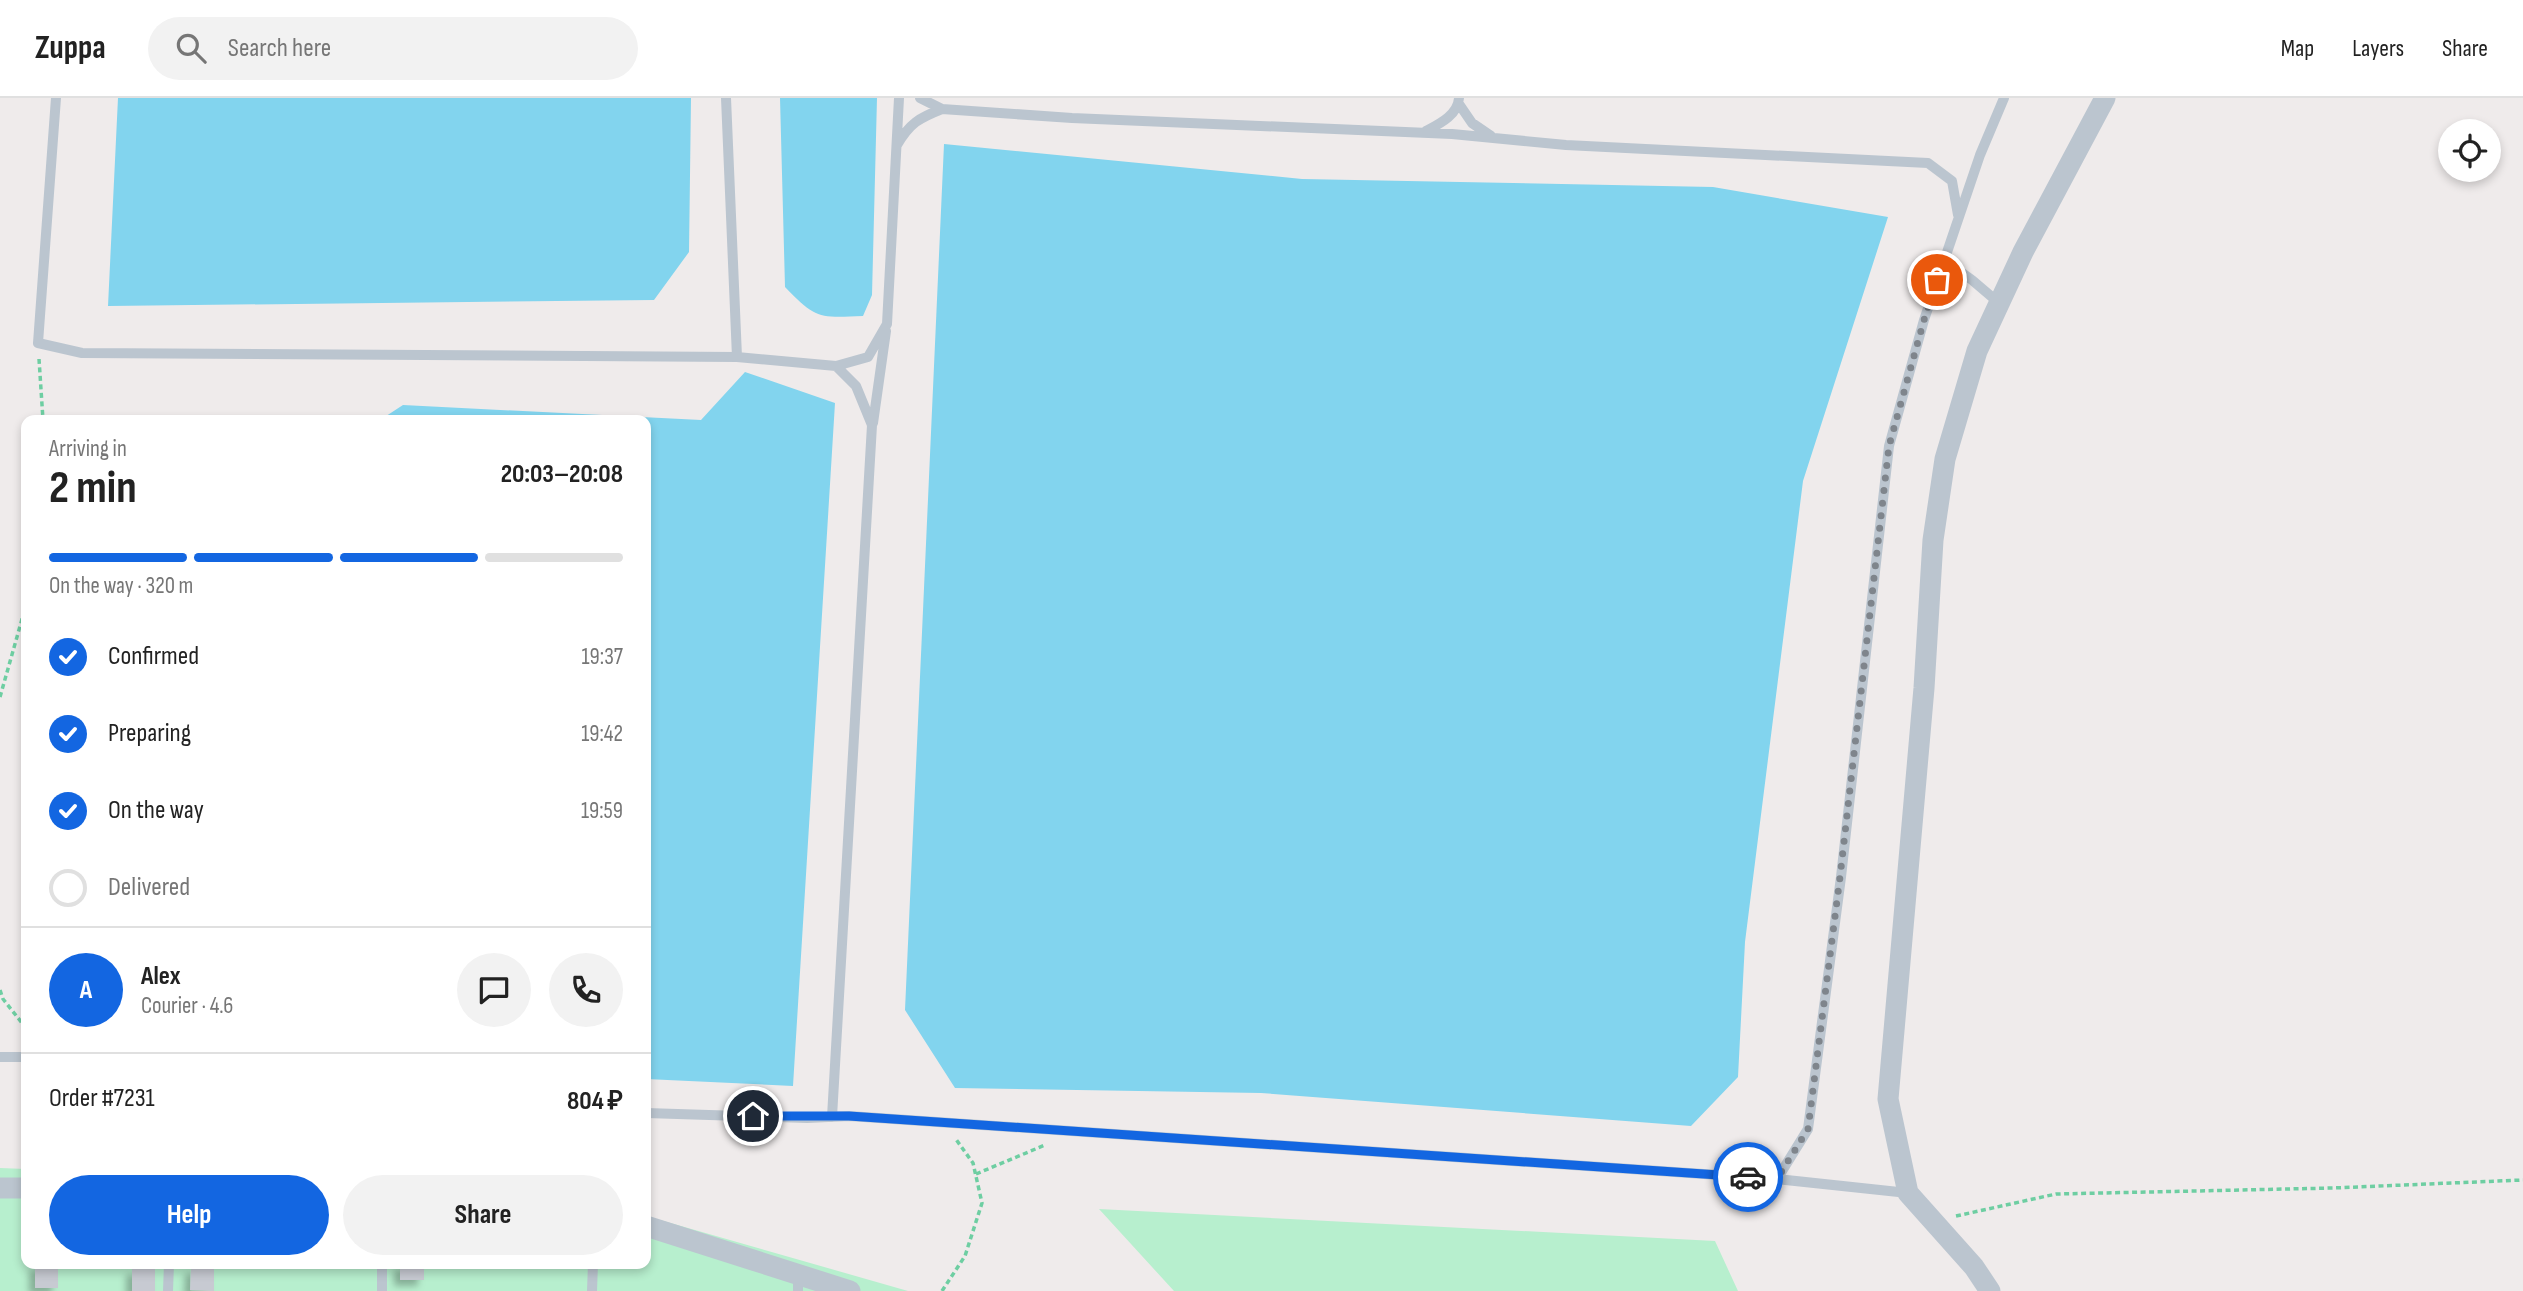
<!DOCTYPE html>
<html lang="en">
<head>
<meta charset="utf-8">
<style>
	:root { --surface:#fff; --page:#f2f2f2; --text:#222; --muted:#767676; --line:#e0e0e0; --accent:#1366e1 }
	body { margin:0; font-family:"Sofia Sans Condensed",sans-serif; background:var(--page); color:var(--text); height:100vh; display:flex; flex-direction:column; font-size:26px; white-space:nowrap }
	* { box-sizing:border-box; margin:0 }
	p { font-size:23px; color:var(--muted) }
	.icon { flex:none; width:38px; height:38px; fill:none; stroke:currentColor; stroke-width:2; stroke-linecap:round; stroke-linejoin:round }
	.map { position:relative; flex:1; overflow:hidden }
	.panel { position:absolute; left:21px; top:317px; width:630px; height:854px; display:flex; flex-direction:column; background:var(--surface); border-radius:14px; box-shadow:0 4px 10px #0003 }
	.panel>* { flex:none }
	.buttons { position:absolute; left:2438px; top:21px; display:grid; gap:14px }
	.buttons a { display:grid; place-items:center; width:63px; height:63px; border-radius:50%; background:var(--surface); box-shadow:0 4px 10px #0003; font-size:35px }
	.pin { position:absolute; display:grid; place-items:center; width:60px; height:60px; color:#fff; margin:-30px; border:4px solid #fff; border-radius:50%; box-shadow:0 2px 7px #0007 }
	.courier { position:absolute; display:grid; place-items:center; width:70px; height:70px; margin:-35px; border:5px solid #1366e1; border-radius:50%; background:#fff; color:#222; box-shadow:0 2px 9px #0007 }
	.summary em { font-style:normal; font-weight:700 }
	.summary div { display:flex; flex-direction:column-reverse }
	.summary { display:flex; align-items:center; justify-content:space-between; height:119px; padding:0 28px }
	h1 { font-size:46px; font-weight:700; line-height:52px }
	.bar { display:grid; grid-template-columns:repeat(4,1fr); gap:10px 7px; align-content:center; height:84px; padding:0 28px }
	.bar i { height:9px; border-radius:5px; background:var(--line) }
	.bar .active { background:var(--accent) }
	.bar p { grid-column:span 4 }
	.line { display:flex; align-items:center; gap:18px; padding:0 28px; border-top:2px solid var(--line) }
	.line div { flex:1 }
	.round { display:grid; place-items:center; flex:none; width:74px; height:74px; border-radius:37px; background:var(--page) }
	ol { padding:0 28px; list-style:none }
	li { display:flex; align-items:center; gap:21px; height:77px }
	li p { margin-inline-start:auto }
	li .icon { padding:7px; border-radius:50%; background:var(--accent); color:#fff; stroke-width:4 }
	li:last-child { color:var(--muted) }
	li i { width:38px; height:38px; border:4px solid var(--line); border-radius:50% }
	.primary-button { display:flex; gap:14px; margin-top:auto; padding:14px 28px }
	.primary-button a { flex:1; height:80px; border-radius:42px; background:var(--accent); color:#fff; font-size:28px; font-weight:700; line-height:80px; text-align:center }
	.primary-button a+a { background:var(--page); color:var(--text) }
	header { display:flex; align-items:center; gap:42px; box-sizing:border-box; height:98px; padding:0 35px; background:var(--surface); border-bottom:2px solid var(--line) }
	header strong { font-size:33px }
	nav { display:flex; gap:38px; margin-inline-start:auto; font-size:24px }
	.search { width:490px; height:63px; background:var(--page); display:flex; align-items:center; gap:18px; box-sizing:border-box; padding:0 24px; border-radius:38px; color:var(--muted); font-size:26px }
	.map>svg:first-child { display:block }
</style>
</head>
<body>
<header>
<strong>Zuppa</strong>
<div class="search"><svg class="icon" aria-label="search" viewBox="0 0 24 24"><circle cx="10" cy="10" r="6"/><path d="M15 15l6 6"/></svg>Search here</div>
<nav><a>Map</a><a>Layers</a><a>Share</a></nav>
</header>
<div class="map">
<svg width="2523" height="1193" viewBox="0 0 2523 1193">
	<defs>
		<filter id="shadow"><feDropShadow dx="-6" dy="6" stdDeviation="3.5" flood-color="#0004"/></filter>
	</defs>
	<rect width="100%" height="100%" fill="#efebeb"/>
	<path fill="#b7efce" d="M0,1070L26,1071V1166H646V1118L908,1193H0Z
		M1099,1111L1715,1143L1738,1193H1174Z"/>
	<path fill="#82d4ee" d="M118,0H691L689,154L654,202L108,208Z
		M780,0H877L872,197L863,218C819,220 816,221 785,189Z
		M944,46L1302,81L1713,89L1888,119L1803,383L1745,844L1738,979L1691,1028L1261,995L955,990L905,912Z
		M745,274L835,305L793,988L646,981V322H380L403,307L701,322Z"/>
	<path fill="#c7cad2" filter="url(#shadow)" d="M400,1166H424V1182H400Z
		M35,1167H58V1190H35Z
		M191,1170H214V1193L190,1192Z
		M132,1171H155V1193H132Z"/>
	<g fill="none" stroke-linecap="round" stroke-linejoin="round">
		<path stroke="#6ecea2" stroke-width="3.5" stroke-dasharray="5 3.5" stroke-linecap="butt" d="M39,261L43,322
			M0,599L26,507
			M0,892L3,901L26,930
			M976,1076L1045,1047
			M1956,1118L2056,1096L2333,1090L2523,1082
			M942,1193L965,1158L982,1105L973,1065L955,1040"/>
		<path stroke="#bbc5cf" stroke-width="10" d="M56,0L38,245L82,255L737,259L836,268L868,259L887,226L899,0
			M726,0L737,259
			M920,0L942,11L1072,20L1452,36L1566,47L1928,65L1952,83L1958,117
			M1459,6L1472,25L1491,38
			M1426,33C1439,26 1458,17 1459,0
			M897,47C910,25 919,20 942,11
			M1944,162L1972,182L1999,205
			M873,325L886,233
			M0,959H26
			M646,1015L807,1020L849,1018L1777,1081L1908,1095
			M832,1019L872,327L856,288L836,268
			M1777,1081L1808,1031L1841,779L1889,348L1924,222L1980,57L2004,0
			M168,1193L169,1166
			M382,1193V1166
			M592,1193L593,1166
			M798,1193V1177"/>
		<path stroke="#bbc5cf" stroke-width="21" d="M0,1090H26
			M646,1128L850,1193
			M1990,1193L1974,1169L1908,1095L1888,1001L1924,590L1933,442L1945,361L1977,253L2023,154L2105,0"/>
	</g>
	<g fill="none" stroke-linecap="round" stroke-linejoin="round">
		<path stroke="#7f858c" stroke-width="7" stroke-dasharray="0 12.6" d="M1748,1079L1777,1081L1808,1031L1840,779L1889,348L1924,222L1937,182"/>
		<path stroke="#1366e1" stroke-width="9" d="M753,1018H849L1748,1079"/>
	</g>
</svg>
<div class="buttons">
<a><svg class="icon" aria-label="locate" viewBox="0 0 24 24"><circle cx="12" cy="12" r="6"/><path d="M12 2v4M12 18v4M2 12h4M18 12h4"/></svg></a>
</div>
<div class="pin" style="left:1937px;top:182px;background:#ea580c"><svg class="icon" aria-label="bag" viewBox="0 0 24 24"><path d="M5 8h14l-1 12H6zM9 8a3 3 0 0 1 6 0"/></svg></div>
<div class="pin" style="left:753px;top:1018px;background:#1f2937"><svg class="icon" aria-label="home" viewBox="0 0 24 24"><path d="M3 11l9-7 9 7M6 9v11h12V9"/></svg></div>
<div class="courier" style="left:1748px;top:1079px"><svg class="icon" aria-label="car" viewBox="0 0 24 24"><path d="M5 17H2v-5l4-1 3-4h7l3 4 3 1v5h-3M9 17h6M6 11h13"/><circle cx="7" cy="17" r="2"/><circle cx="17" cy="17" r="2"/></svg></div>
<section class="panel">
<div class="summary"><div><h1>2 min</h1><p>Arriving in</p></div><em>20:03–20:08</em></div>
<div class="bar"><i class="active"></i><i class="active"></i><i class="active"></i><i></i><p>On the way · 320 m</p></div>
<ol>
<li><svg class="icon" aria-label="check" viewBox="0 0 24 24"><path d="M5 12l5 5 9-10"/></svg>Confirmed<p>19:37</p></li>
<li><svg class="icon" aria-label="check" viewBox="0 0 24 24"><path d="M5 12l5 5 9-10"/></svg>Preparing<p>19:42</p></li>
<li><svg class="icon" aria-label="check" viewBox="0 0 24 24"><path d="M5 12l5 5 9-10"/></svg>On the way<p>19:59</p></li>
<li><i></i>Delivered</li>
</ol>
<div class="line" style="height:126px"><b class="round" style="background:var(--accent);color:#fff">A</b><div><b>Alex</b><p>Courier · 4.6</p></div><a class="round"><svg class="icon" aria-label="chat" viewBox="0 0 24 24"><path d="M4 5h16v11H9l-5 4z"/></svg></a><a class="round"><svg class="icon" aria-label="phone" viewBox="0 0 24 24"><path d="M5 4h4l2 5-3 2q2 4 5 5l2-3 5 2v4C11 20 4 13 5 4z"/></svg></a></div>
<div class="line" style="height:91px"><div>Order #7231</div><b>804 ₽</b></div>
<div class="primary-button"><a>Help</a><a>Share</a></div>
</section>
</div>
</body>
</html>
